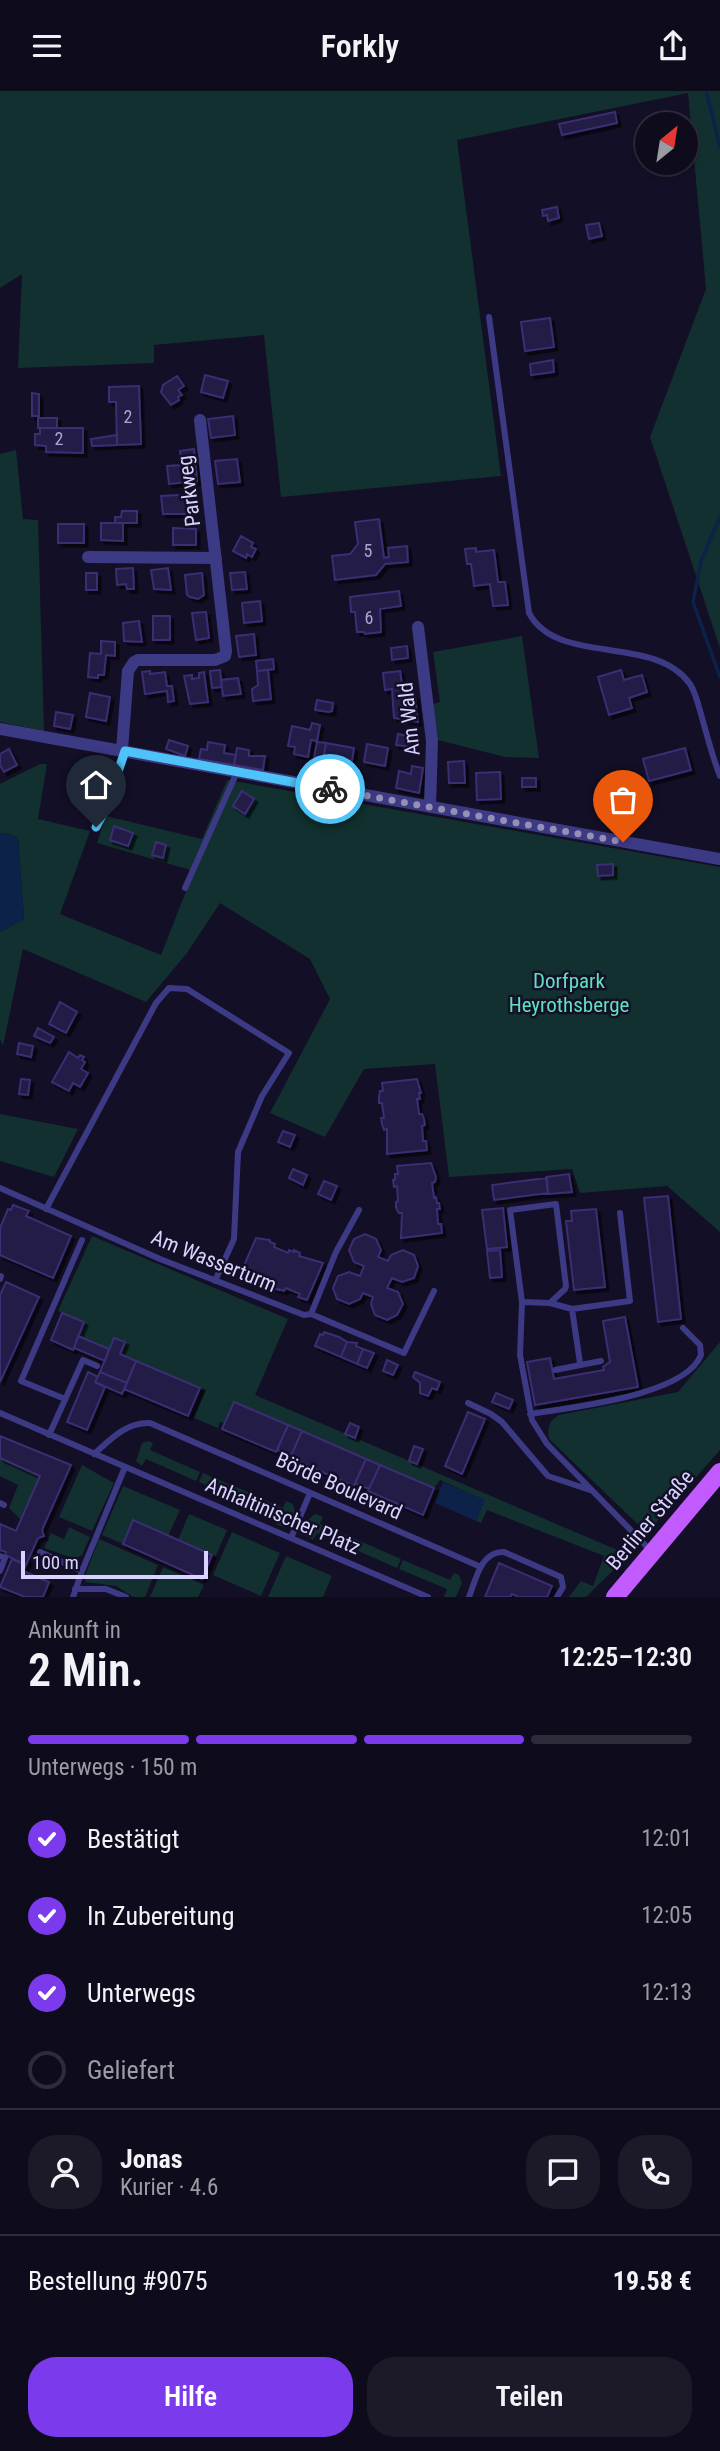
<!DOCTYPE html>
<html lang="de">
<head>
<meta charset="utf-8">
<style>
	:root { --surface:#0e0b1c; --page:#1c1929; --text:#f1f3f6; --muted:#9b9ba3; --line:#2e2b3b; --accent:#7c3aed }
	body { margin:0; font-family:"Roboto Condensed",sans-serif; background:var(--page); color:var(--text); height:100vh; display:flex; flex-direction:column; font-size:26px; white-space:nowrap }
	* { box-sizing:border-box; margin:0 }
	p { font-size:23px; color:var(--muted) }
	.icon { flex:none; width:38px; height:38px; fill:none; stroke:currentColor; stroke-width:2; stroke-linecap:round; stroke-linejoin:round }
	.map { position:relative; height:1506px; overflow:hidden }
	.details { display:flex; flex-direction:column; background:var(--surface); flex:1 }
	.details>* { flex:none }
	.needle { width:46px; rotate:30deg }
	.tools { position:absolute; left:635px; top:21px; display:grid; gap:14px }
	.tools a { display:grid; place-items:center; width:63px; height:63px; border-radius:50%; background:var(--surface); box-shadow:0 2px 5px #0004,0 0 0 2px var(--line); font-size:35px }
	.scale { position:absolute; left:21px; bottom:18px; width:187px; box-sizing:border-box; padding-left:7px; border:4px solid #d9d4ff; border-top:0; font-size:19px; line-height:24px; white-space:nowrap; color:#d9d4ff; -webkit-text-stroke:5px #130f26; paint-order:stroke }
	.pin { position:absolute; display:grid; place-items:center; width:60px; height:60px; color:#fff; margin:-72px -30px; border-radius:50% 50% 50% 0; rotate:-45deg; box-shadow:0 0 7px #0007 }
	.pin .icon { rotate:45deg }
	.courier { position:absolute; display:grid; place-items:center; width:70px; height:70px; margin:-35px; border:5px solid #4fc3f7; border-radius:50%; background:#fff; color:#222; box-shadow:0 2px 9px #0007 }
	.summary em { font-style:normal; font-weight:600 }
	.summary div { display:flex; flex-direction:column-reverse }
	.summary { display:flex; align-items:center; justify-content:space-between; height:119px; padding:0 28px }
	h1 { font-size:46px; font-weight:600; line-height:52px }
	.bar { display:grid; grid-template-columns:repeat(4,1fr); gap:10px 7px; align-content:center; height:84px; padding:0 28px }
	.bar i { height:9px; border-radius:5px; background:var(--line) }
	.bar .current { background:var(--accent) }
	.bar p { grid-column:span 4 }
	.line { display:flex; align-items:center; gap:18px; padding:0 28px; border-top:2px solid var(--line) }
	.line div { flex:1 }
	.round { display:grid; place-items:center; flex:none; width:74px; height:74px; border-radius:28px; background:var(--page) }
	ol { padding:0 28px; list-style:none }
	li { display:flex; align-items:center; gap:21px; height:77px }
	li p { margin-inline-start:auto }
	li .icon { padding:7px; border-radius:50%; background:var(--accent); color:#fff; stroke-width:4 }
	li:last-child { color:var(--muted) }
	li i { width:38px; height:38px; border:4px solid var(--line); border-radius:50% }
	.cta { display:flex; gap:14px; margin-top:auto; padding:14px 28px }
	.cta a { flex:1; height:80px; border-radius:28px; background:var(--accent); color:#fff; font-size:28px; font-weight:600; line-height:80px; text-align:center }
	.cta a+a { background:var(--page); color:var(--text) }
	header { display:flex; justify-content:space-between; align-items:center; height:91px; padding:0 28px; background:var(--surface); font-size:32px; font-weight:600 }
	.map>svg:first-child { display:block }
</style>
</head>
<body>
<header><svg class="icon" aria-label="menu" viewBox="0 0 24 24"><path d="M4 6h16M4 12h16M4 18h16"/></svg>Forkly<svg class="icon" aria-label="share" viewBox="0 0 24 24"><path d="M12 15V3M7 8l5-5 5 5M5 13v7h14v-7"/></svg></header>
<div class="map">
<svg width="720" height="1506" viewBox="0 0 720 1506">
	<defs>
		<filter id="shadow"><feDropShadow dx="3.5" dy="3.5" stdDeviation="0" flood-color="#0009"/></filter>
	</defs>
	<rect width="100%" height="100%" fill="#130f26"/>
	<path fill="#12302f" d="M0,0H720V557L650,346L706,198L688,2L457,49L501,385L281,406L264,244L154,254V272L18,277L22,183L0,197Z
		M16,359L23,428L38,429L44,640L0,631V363Z
		M522,545L539,667L505,666L438,649L433,613L440,611L433,561Z
		M40,673H47L38,728L90,740L60,823L161,864L194,780L97,752L106,725L202,748L227,689L720,776V1141L667,1095L580,1102L572,1078L449,1086L435,973L364,978L325,1046L270,1022L330,908L310,868L220,812L187,862L146,911L23,858L3,955L0,948V841L24,828L18,747L7,742H0V693Z
		M0,1023L78,1038L54,1086L0,1070Z
		M92,1145L288,1228L255,1304L629,1464L586,1506H569L581,1490L593,1495L604,1465L487,1419L481,1432L476,1430L484,1409L440,1389L434,1397L234,1311L224,1332L220,1331L218,1337L194,1327L206,1299L78,1245L84,1231L58,1220Z
		M720,1251V1359L647,1442L549,1348C547,1337 549,1330 559,1324L678,1301Z
		M149,1350L153,1352L150,1359L200,1381L196,1390L146,1368L142,1375L136,1370L142,1352Z
		M0,1367L40,1385L21,1429L9,1417L18,1394L0,1385Z
		M82,1374L114,1392L92,1440L59,1426Z
		M203,1382L262,1407L258,1416L199,1391Z
		M123,1395L180,1419L168,1445L133,1430L123,1453L102,1444Z
		M264,1409L283,1417L286,1410L293,1413L295,1421L289,1434L283,1436L276,1433L279,1426L260,1418Z
		M189,1423L227,1439L216,1465L178,1449Z
		M316,1423L323,1426L320,1433L339,1441L335,1450L317,1442L313,1449L304,1444C303,1436 308,1426 316,1423Z
		M69,1436L90,1446L82,1464L75,1468L44,1457L51,1442L64,1448Z
		M232,1441L280,1462L261,1505L213,1484Z
		M342,1442L401,1468L397,1477L338,1451Z
		M99,1448L158,1474L145,1506H133L116,1495L86,1491L84,1487Z
		M286,1465L332,1485L323,1506H268Z
		M403,1469L450,1489L454,1482L459,1484L462,1492L456,1506H444L447,1498L399,1478Z
		M163,1476L204,1494L198,1506H150Z"/>
	<path fill="#0c2248" d="M0,742H7L18,747L24,828L0,841Z
		M443,1391L485,1409L476,1430L435,1412Z"/>
	<g fill="none" stroke-linecap="round" stroke-linejoin="round">
		<path stroke="#0c2248" stroke-width="3.5" d="M707,3L720,56
			M720,426L701,470L693,511L720,586"/>
	</g>
	<path fill="#241b47" stroke="#3b2d73" stroke-width="2" filter="url(#shadow)" d="M615,21L617,32L562,44L559,33Z
		M557,116L559,127L548,130L547,124L543,125L542,119Z
		M599,132L602,145L589,148L586,134Z
		M550,227L554,256L525,260L521,231Z
		M553,269L554,281L531,284L530,273Z
		M205,284L228,290L223,307L201,301Z
		M177,285L184,295L178,299L182,304L178,306L179,309L171,314L161,301L163,294Z
		M139,295L141,353L117,354L116,311H109V296Z
		M32,302L39,303V325H32Z
		M233,325L235,344L211,347L208,328Z
		M38,327H57V337H38Z
		M40,337H83V362L46,361V355L35,354V343H40Z
		M117,344V354L92,355L91,348Z
		M194,358L197,390L169,393L167,375L182,374L180,360Z
		M237,368L240,391L218,393L215,370Z
		M179,404L193,405V413H187V423H163L161,405Z
		M122,420H137V432H115V426H121Z
		M379,428L384,467L389,466L388,457L407,455L408,471L385,473L376,484L335,489L332,465L350,463L358,453L355,431Z
		M101,432H123V450L101,449Z
		M58,433H84V452H58Z
		M173,437L196,438V454H173Z
		M241,445L253,452L251,456L256,458L252,466L247,463L246,467L233,460Z
		M476,457V461L494,459L498,491H505L508,514L493,515L490,493L474,495L471,473H467L465,458Z
		M133,477L134,498H127L126,493L117,494L116,478Z
		M168,477L171,499L154,498L151,479Z
		M245,481L247,498L232,499L230,482Z
		M86,482H97V499H86Z
		M202,482L204,504L198,508L190,506L187,504L185,484Z
		M399,500L401,515L380,518L381,541L365,543L364,541H357L355,521H351L350,506Z
		M260,510L262,530L244,532L242,512Z
		M206,521L209,547L196,549L192,522Z
		M153,525H170V549H153Z
		M139,530L142,551L124,550L123,532Z
		M254,543L256,564L239,566L236,545Z
		M101,550L115,551V565L106,564L104,584H98V587L88,586L90,562L101,563Z
		M407,555L408,567L392,569L391,557Z
		M273,568L274,578L257,580L256,570Z
		M220,579L222,596L212,597L210,580Z
		M268,579L271,608L253,610L252,598L258,594L257,580Z
		M621,579L624,589L642,584L647,601L629,607L632,617L609,624L598,586Z
		M150,580V583L165,581L167,595H172L174,610L168,611L167,600L145,603L142,581Z
		M400,580L402,593H409L411,606L415,605L418,631L394,627L392,598L385,599L383,582Z
		M204,581L208,611L190,613L184,585L192,584V588L199,587V582Z
		M238,587L241,603L223,605L221,589Z
		M90,602L110,606L106,630L86,626Z
		M317,609L333,612L332,620L329,621L315,619Z
		M56,621L73,624L70,638L54,635Z
		M312,632L320,634L317,650L311,649L308,666L294,663L295,656L288,655L292,635L310,639Z
		M398,643L412,646L410,656L396,654Z
		M169,649L188,655L185,665L166,658Z
		M208,651L225,654L224,662L236,664L234,674L199,668L201,658L207,659Z
		M317,651L326,652L323,669L314,667Z
		M326,652L354,657L351,676L340,674V677L332,676L333,672L323,670Z
		M367,653L388,657L385,675L364,671Z
		M237,657L249,659V665H265L263,679L234,674Z
		M685,657L691,679L649,690L643,668Z
		M9,658L17,674L4,681L0,674V663Z
		M464,670L465,692H449L448,671Z
		M412,675L423,677L419,702L396,697L399,680L411,683Z
		M500,681L501,708L477,709L476,682Z
		M522,687H536V696H522Z
		M242,700L254,708L245,723L233,715Z
		M114,735L133,742L128,755L110,749Z
		M156,751L166,754L163,767L152,764Z
		M613,773V784L598,785L597,774Z
		M60,911L77,921L66,942L49,933Z
		M38,937L54,946L50,952L34,945Z
		M19,952L33,955L31,966L17,963Z
		M69,961L78,967L80,964L84,966L82,969L85,971L81,978L88,982L80,996L73,992L69,1000L52,991Z
		M21,988L30,989L28,1004L19,1003Z
		M417,988L421,1002H419L420,1008H417L419,1023H422L424,1028L425,1034L422,1035L423,1050H426L427,1059L387,1063V1038L384,1039L382,1033L381,1027H384L382,1012H379V1006L380,1000H383L382,992Z
		M283,1040L295,1044L290,1056L278,1051Z
		M431,1072L436,1086L435,1091L432,1092L434,1107L436,1106L437,1112H439L440,1118H437L438,1133H441L442,1142L401,1147L402,1122H399L396,1117V1111L398,1110L397,1095L394,1096L393,1089H395V1083H398L397,1075Z
		M293,1078L307,1084L303,1094L289,1087Z
		M569,1083L572,1101L548,1103L546,1086Z
		M547,1087L548,1102L494,1109L492,1094Z
		M324,1090L337,1095L331,1109L318,1103Z
		M668,1105L681,1228L658,1231L644,1107Z
		M13,1114L29,1120L26,1125L71,1145L53,1187L0,1164V1137L8,1118L11,1119Z
		M503,1117L507,1156L487,1158L482,1119Z
		M596,1118L605,1196L574,1199L566,1130H572L571,1120Z
		M365,1143L376,1148L381,1159L378,1166L388,1170L391,1164L403,1159L414,1164L418,1175L414,1187L402,1191L392,1187L387,1197L398,1201L403,1213L397,1224L387,1229L375,1224L371,1213L373,1206L363,1202L360,1208L349,1213L337,1208L333,1197L338,1185L349,1181L360,1185L364,1175L354,1171L349,1159L354,1148Z
		M256,1147L270,1149V1151L275,1153L274,1156L288,1162L289,1159L294,1161V1159L300,1162L299,1165L323,1172L307,1209L298,1206L300,1203L286,1197L284,1200L279,1198V1199L273,1197L274,1194L260,1188L259,1191L253,1188L254,1187L249,1185L250,1182L242,1179Z
		M500,1159L502,1186L490,1187L487,1160Z
		M6,1191L39,1206L0,1291V1204Z
		M62,1222L84,1231L73,1259L51,1249Z
		M625,1226L638,1296L535,1314L527,1271L550,1267L554,1288L604,1279L603,1276L610,1271L603,1230Z
		M324,1241L339,1246L347,1251L341,1266L315,1255L320,1243L323,1244Z
		M78,1245L109,1258L105,1270L74,1257Z
		M114,1247L125,1251L120,1263L136,1270L127,1292L100,1281Z
		M347,1251L357,1252L356,1255L363,1258L357,1273L341,1266Z
		M363,1258L374,1262L367,1277L357,1273Z
		M387,1269L398,1274L393,1284L383,1280Z
		M136,1270L200,1297L188,1325L124,1298Z
		M88,1281L98,1286L95,1291L105,1296L87,1339L67,1331Z
		M100,1281L127,1292L122,1303L95,1291Z
		M415,1281L440,1291L437,1299L432,1297L428,1305L420,1302V1292L413,1286Z
		M496,1302L513,1309L509,1318L492,1311Z
		M234,1311L288,1334L276,1361L222,1338Z
		M468,1321L485,1328L462,1383L445,1375Z
		M350,1332L359,1336L355,1347L345,1343Z
		M288,1334L302,1340L291,1365L277,1359Z
		M302,1340L366,1368L354,1395L290,1367Z
		M0,1345L71,1374L42,1439L44,1445L38,1447L26,1474L5,1464L6,1461L0,1459V1433L16,1440L40,1385L0,1367Z
		M414,1355L423,1358L417,1373L409,1370Z
		M366,1368L380,1374L369,1398L355,1392Z
		M380,1374L434,1397L423,1424L368,1400Z
		M133,1429L212,1464L202,1488L123,1453Z
		M12,1468L26,1474L23,1480L49,1491L43,1506H25L0,1496Z
		M499,1472L552,1495L547,1506H519L512,1503L510,1506H485Z"/>
	<g fill="none" stroke-linecap="round" stroke-linejoin="round">
		<path stroke="#3d3a85" stroke-width="6" d="M489,226L529,522C558,576 654,542 690,593C696,602 698,614 701,623C707,644 712,665 720,685
			M96,736L105,719L125,660
			M185,797L237,681
			M0,1097L160,1168L304,1224L311,1223L336,1161L359,1119
			M46,1118L156,912L169,897L187,898L289,962L262,1005L238,1061L234,1148L215,1190
			M0,1188L1,1185
			M522,1211L550,1212L572,1218L630,1210L620,1122
			M550,1212L565,1198L566,1195L556,1113L510,1119L522,1211L520,1264L532,1329L547,1353L651,1460
			M572,1218L580,1272
			M311,1223L404,1262L434,1200
			M555,1279L601,1270
			M65,1308L21,1290L82,1149
			M468,1312L491,1323L502,1331L548,1385L590,1399
			M0,1322L428,1506
			M530,1323C571,1316 685,1305 701,1264L700,1254L683,1237
			M49,1344L83,1269L97,1275
			M94,1363C111,1348 126,1331 150,1332L481,1476
			M0,1412L4,1414
			M291,1447L310,1402
			M40,1461L82,1480
			M0,1465L5,1467L0,1480
			M75,1498H106L126,1506
			M73,1506L82,1480L125,1376
			M469,1506C476,1488 481,1460 504,1461L561,1486L563,1496L557,1506"/>
		<path stroke="#3d3a85" stroke-width="12" d="M88,466L216,467
			M418,536L432,650L430,716
			M0,638L720,768
			M122,659L128,580L134,571L138,569H215L225,565L226,560L200,329"/>
		<path stroke="#c25bff" stroke-width="18" d="M615,1506L720,1381"/>
	</g>
	<g fill="none" stroke-linecap="round" stroke-linejoin="round">
		<path stroke="#948fb3" stroke-width="7" stroke-dasharray="0 12.6" d="M330,698L623,751"/>
		<path stroke="#4fc3f7" stroke-width="9" d="M96,736L105,719L125,660L330,698"/>
	</g>
	<g text-anchor="middle" stroke-width="5" stroke-linejoin="round" paint-order="stroke">
		<g font-size="18" fill="#aca6d1">
			<text x="128" y="332">2</text>
			<text x="59" y="354">2</text>
			<text x="368" y="466">5</text>
			<text x="369" y="533">6</text>
		</g>
		<g font-size="21" fill="#d9d4ff" stroke="#130f26">
			<text transform="translate(189 400) rotate(-97)" y="7">Parkweg</text>
			<text transform="translate(409 628) rotate(-96)" y="7">Am Wald</text>
			<text transform="translate(214 1170) rotate(22)" y="7">Am Wasserturm</text>
			<text transform="translate(339 1395) rotate(24)" y="7">Börde Boulevard</text>
			<text transform="translate(283 1425) rotate(23)" y="7">Anhaltinischer Platz</text>
			<text transform="translate(650 1429) rotate(-50)" y="7">Berliner Straße</text>
		</g>
		<g font-size="21" fill="#5fe0c0" stroke="#130f26">
			<text x="569" y="897">Dorfpark<tspan x="569" dy="24">Heyrothsberge</tspan></text>
		</g>
	</g>
</svg>
<div class="tools">
<a><svg class="needle" viewBox="-14 -14 28 28"><path d="M0-13l5 13h-10z" fill="#e53935"/><path d="M0 13l5-13h-10z" fill="#9b9ba3"/></svg></a>
</div>
<div class="scale">100 m</div>
<div class="pin" style="left:623px;top:751px;background:#ea580c"><svg class="icon" aria-label="bag" viewBox="0 0 24 24"><path d="M5 8h14l-1 12H6zM9 8a3 3 0 0 1 6 0"/></svg></div>
<div class="pin" style="left:96px;top:736px;background:#1f2937"><svg class="icon" aria-label="home" viewBox="0 0 24 24"><path d="M3 11l9-7 9 7M6 9v11h12V9"/></svg></div>
<div class="courier" style="left:330px;top:698px"><svg class="icon" aria-label="bike" viewBox="0 0 24 24"><circle cx="6" cy="16" r="4"/><circle cx="18" cy="16" r="4"/><path d="M6 16l4-8h5l3 8M10 8l3 8H6M13 5h3"/></svg></div>
</div>
<section class="details">
<div class="summary"><div><h1>2 Min.</h1><p>Ankunft in</p></div><em>12:25–12:30</em></div>
<div class="bar"><i class="current"></i><i class="current"></i><i class="current"></i><i></i><p>Unterwegs · 150 m</p></div>
<ol>
<li><svg class="icon" aria-label="check" viewBox="0 0 24 24"><path d="M5 12l5 5 9-10"/></svg>Bestätigt<p>12:01</p></li>
<li><svg class="icon" aria-label="check" viewBox="0 0 24 24"><path d="M5 12l5 5 9-10"/></svg>In Zubereitung<p>12:05</p></li>
<li><svg class="icon" aria-label="check" viewBox="0 0 24 24"><path d="M5 12l5 5 9-10"/></svg>Unterwegs<p>12:13</p></li>
<li><i></i>Geliefert</li>
</ol>
<div class="line" style="height:126px"><a class="round"><svg class="icon" aria-label="person" viewBox="0 0 24 24"><circle cx="12" cy="8" r="4"/><path d="M4 21q1-7 8-7t8 7"/></svg></a><div><b>Jonas</b><p>Kurier · 4.6</p></div><a class="round"><svg class="icon" aria-label="chat" viewBox="0 0 24 24"><path d="M4 5h16v11H9l-5 4z"/></svg></a><a class="round"><svg class="icon" aria-label="phone" viewBox="0 0 24 24"><path d="M5 4h4l2 5-3 2q2 4 5 5l2-3 5 2v4C11 20 4 13 5 4z"/></svg></a></div>
<div class="line" style="height:91px"><div>Bestellung #9075</div><b>19.58 €</b></div>
<div class="cta"><a>Hilfe</a><a>Teilen</a></div>
</section>
</body>
</html>
